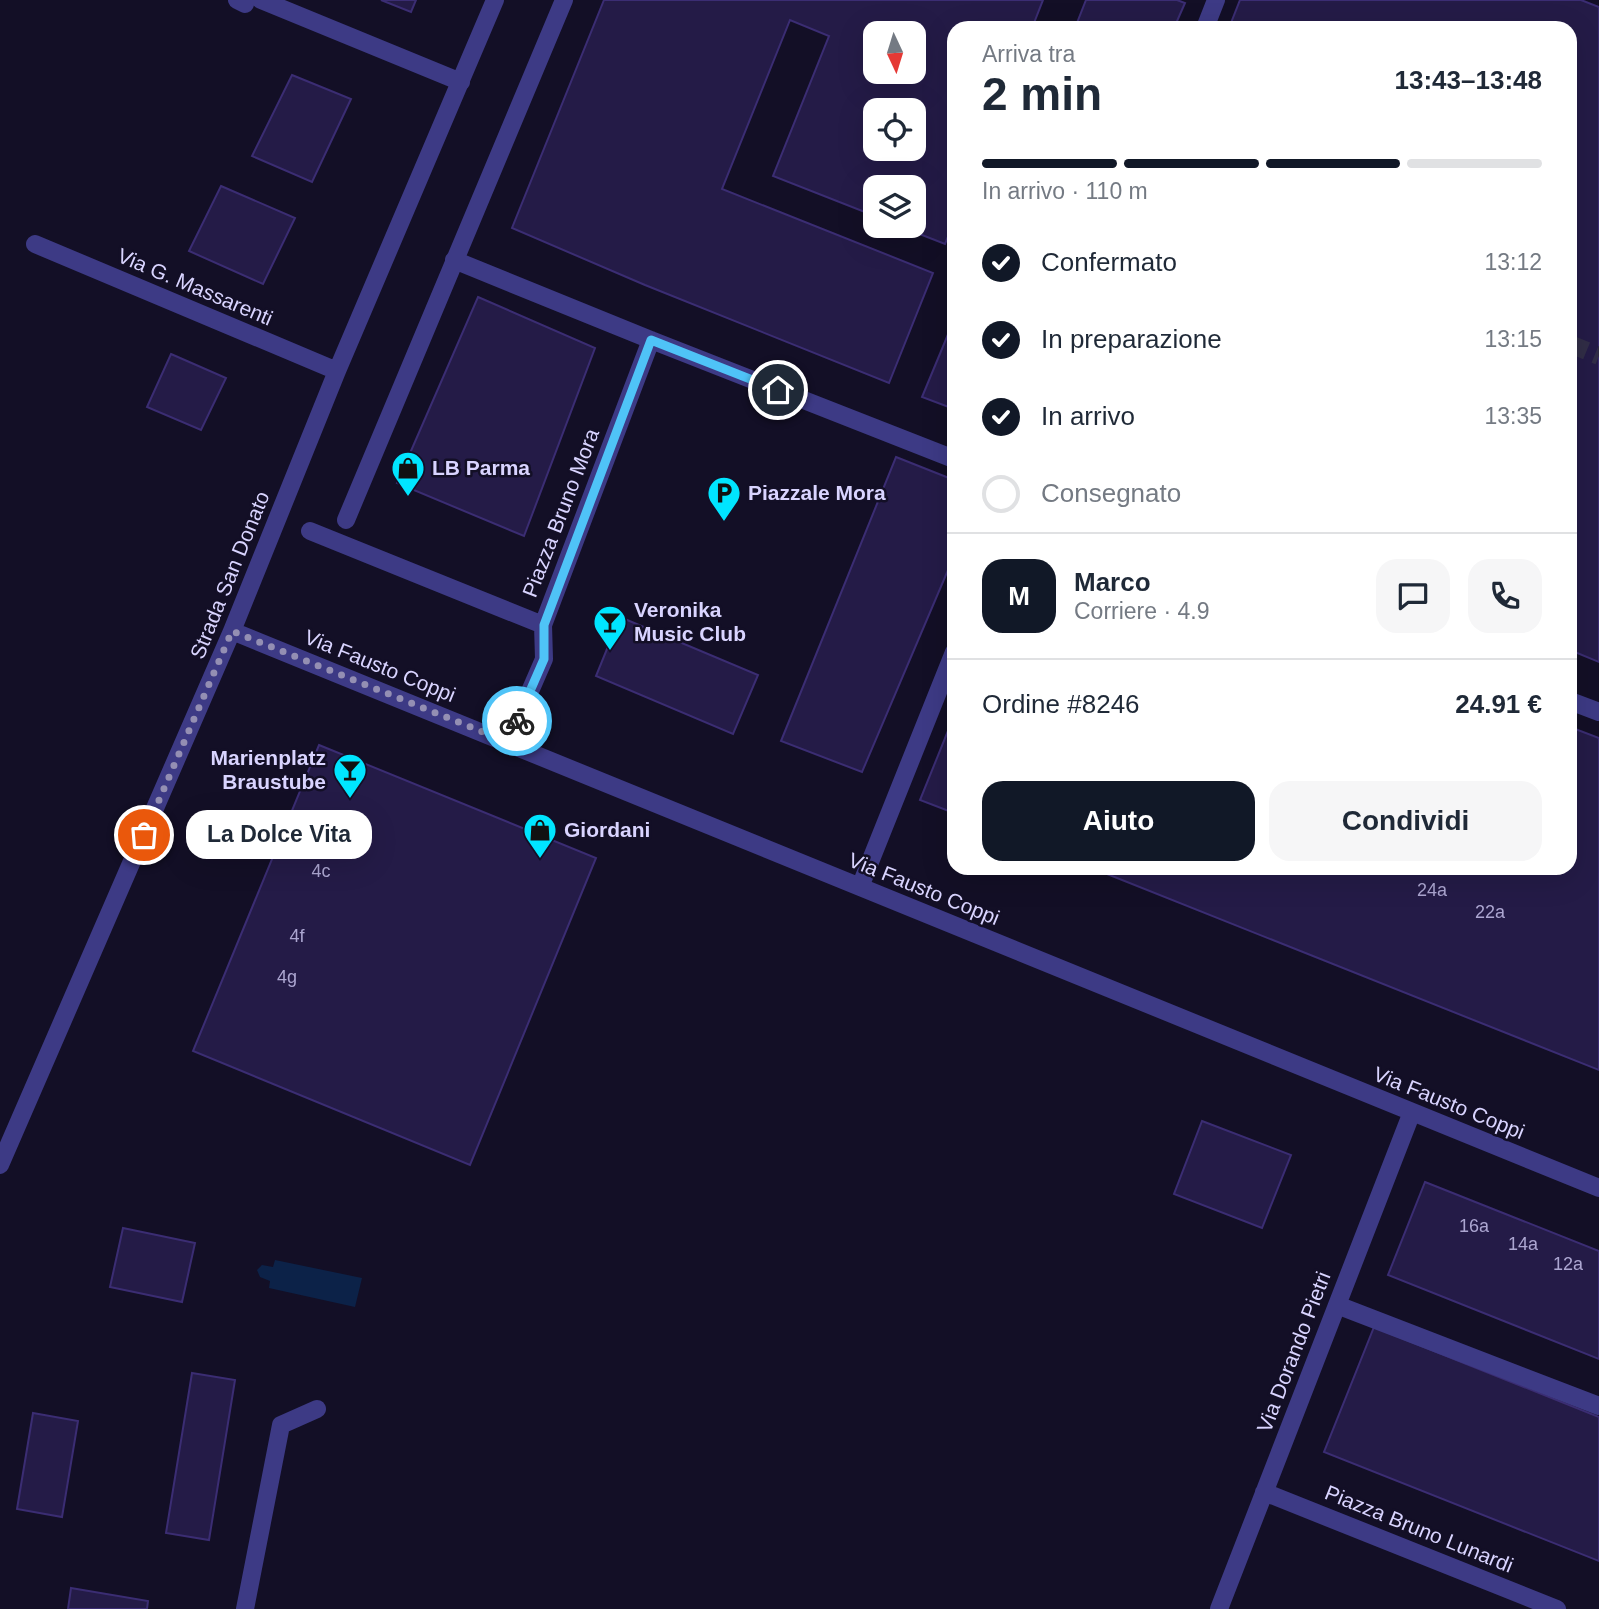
<!DOCTYPE html>
<html lang="it">
<head>
<meta charset="utf-8">
<style>
	:root { --surface:#fff; --page:#f6f6f7; --text:#1f2937; --muted:#747a83; --line:#e0e1e3; --accent:#111827 }
	body { margin:0; font-family:Arial,sans-serif; background:var(--page); color:var(--text); height:100vh; display:flex; flex-direction:column; font-size:26px; white-space:nowrap }
	* { box-sizing:border-box; margin:0 }
	p { font-size:23px; color:var(--muted) }
	.icon { flex:none; width:38px; height:38px; fill:none; stroke:currentColor; stroke-width:2; stroke-linecap:round; stroke-linejoin:round }
	.map { position:relative; flex:1; overflow:hidden }
	.panel { position:absolute; left:947px; top:21px; width:630px; height:854px; display:flex; flex-direction:column; background:var(--surface); border-radius:21px; box-shadow:0 7px 28px #0002 }
	.panel>* { flex:none }
	.needle { width:46px; rotate:176deg }
	.tools { position:absolute; left:863px; top:21px; display:grid; gap:14px }
	.tools a { display:grid; place-items:center; width:63px; height:63px; border-radius:14px; background:var(--surface); box-shadow:0 7px 28px #0002; font-size:35px }
	.pin { position:absolute; display:grid; place-items:center; width:60px; height:60px; color:#fff; margin:-30px; border:4px solid #fff; border-radius:50%; box-shadow:0 2px 7px #0007 }
	.courier { position:absolute; display:grid; place-items:center; width:70px; height:70px; margin:-35px; border:5px solid #4fc3f7; border-radius:50%; background:#fff; color:#222; box-shadow:0 2px 9px #0007 }
	.bubble { position:absolute; height:49px; border-radius:21px; background:var(--surface); box-shadow:0 7px 28px #0002; font-size:23px; font-weight:700; line-height:49px; text-align:center }
	.head em { font-style:normal; font-weight:700 }
	.head div { display:flex; flex-direction:column-reverse }
	.head { display:flex; align-items:center; justify-content:space-between; height:119px; padding:0 35px }
	h1 { font-size:46px; font-weight:700; line-height:52px }
	.bar { display:grid; grid-template-columns:repeat(4,1fr); gap:10px 7px; align-content:center; height:84px; padding:0 35px }
	.bar i { height:9px; border-radius:5px; background:var(--line) }
	.bar .active { background:var(--accent) }
	.bar p { grid-column:span 4 }
	.line { display:flex; align-items:center; gap:18px; padding:0 35px; border-top:2px solid var(--line) }
	.line div { flex:1 }
	.round { display:grid; place-items:center; flex:none; width:74px; height:74px; border-radius:21px; background:var(--page) }
	ol { padding:0 35px; list-style:none }
	li { display:flex; align-items:center; gap:21px; height:77px }
	li p { margin-inline-start:auto }
	li .icon { padding:7px; border-radius:50%; background:var(--accent); color:#fff; stroke-width:4 }
	li:last-child { color:var(--muted) }
	li i { width:38px; height:38px; border:4px solid var(--line); border-radius:50% }
	.action { display:flex; gap:14px; margin-top:auto; padding:14px 35px }
	.action a { flex:1; height:80px; border-radius:21px; background:var(--accent); color:#fff; font-size:28px; font-weight:700; line-height:80px; text-align:center }
	.action a+a { background:var(--page); color:var(--text) }
	.map>svg:first-child { display:block }
</style>
</head>
<body>
<div class="map">
<svg width="1599" height="1609" viewBox="0 0 1599 1609">
	<rect width="100%" height="100%" fill="#130f26"/>
	<path fill="#0c2248" d="M275,1260L362,1278L355,1307L269,1288L270,1281L260,1277L257,1270L262,1265L273,1267Z"/>
	<path fill="#241b47" stroke="#3b2d73" stroke-width="2" fill-rule="evenodd" d="M381,0H416L411,12Z
		M604,0H1043L1032,28H954V222L945,244L899,226H914V187H875V216L773,176L829,36L790,20L722,189L933,273L889,383L645,285L512,228ZM875,33H914V72H875ZM875,110H914V149H875Z
		M1086,0H1177L1185,3L1174,28H1075Z
		M1240,0H1581L1599,7V662L1570,650V28H1229Z
		M292,75L351,99L312,182L252,156Z
		M221,186L295,218L263,284L189,251Z
		M478,297L595,348L524,536L397,483Z
		M954,320V409L922,397Z
		M171,354L226,378L201,430L147,407Z
		M896,457L954,480V556L862,772L781,741Z
		M620,617L758,675L733,734L596,676Z
		M954,716V813L920,800Z
		M1570,727L1599,738V1070L1092,868H1570Z
		M319,745L596,858L470,1165L193,1051Z
		M1202,1121L1291,1155L1262,1228L1174,1194Z
		M1425,1182L1599,1251V1359L1388,1275Z
		M123,1228L195,1243L182,1302L110,1287Z
		M1374,1327L1599,1417V1561L1324,1452Z
		M192,1373L235,1380L209,1540L166,1533Z
		M33,1413L78,1421L62,1517L17,1509Z
		M71,1588L148,1601L147,1609H68Z"/>
	<g fill="none" stroke-linecap="round" stroke-linejoin="round">
		<path stroke="#312d47" stroke-width="18" stroke-dasharray="18 9" stroke-linecap="butt" d="M1570,344L1599,356"/>
		<path stroke="#3d3a85" stroke-width="18" d="M237,0L245,4
			M261,0L461,82
			M1205,28L1216,0
			M35,244L337,371
			M454,260L651,340L954,459
			M346,520L564,0
			M310,531L543,625L651,340
			M232,631C689,814 1143,1004 1599,1188
			M1570,701L1599,712
			M508,742L544,659L543,625
			M860,887L954,652
			M0,1165L232,631L337,371L495,0
			M1337,1305L1599,1406
			M1264,1492L1557,1609
			M245,1609L281,1425L317,1409
			M1219,1609L1412,1112"/>
	</g>
	<g fill="none" stroke-linecap="round" stroke-linejoin="round">
		<path stroke="#948fb3" stroke-width="7" stroke-dasharray="0 12.6" d="M144,835L232,631L508,742L517,721"/>
		<path stroke="#4fc3f7" stroke-width="9" d="M517,721L544,659V625L651,340L778,390"/>
	</g>
	<defs>
		<symbol id="shop-pin" viewBox="-11 -11 22 30"><path d="M0 17L-7.5 6A9.5 9.5 0 1 1 7.5 6Z" fill="#00e5ff" stroke="#130f26"/><path d="M-5-2.5h2.3a2.7 3.5 0 0 1 5.4 0H5L5.5 6h-11ZM-1.5-2.5h3a1.5 2.3 0 0 0-3 0Z" fill="#111"/></symbol>
		<symbol id="parking-pin" viewBox="-11 -11 22 30"><path d="M0 17L-7.5 6A9.5 9.5 0 1 1 7.5 6Z" fill="#00e5ff" stroke="#130f26"/><path d="M-3.5-5.5H1a3.5 3.5 0 0 1 0 7H-1V5.5H-3.5ZM-1-3.4V-.6H.8a1.4 1.4 0 0 0 0-2.8Z" fill="#111"/></symbol>
		<symbol id="bar-pin" viewBox="-11 -11 22 30"><path d="M0 17L-7.5 6A9.5 9.5 0 1 1 7.5 6Z" fill="#00e5ff" stroke="#130f26"/><path d="M-6-5H6L.8 .8V4.5H3.5V6h-7V4.5H-.8V.8Z" fill="#111"/></symbol>
	</defs>
	<g fill-rule="evenodd">
		<use href="#shop-pin" x="389" y="449" width="38" height="52"/>
		<use href="#parking-pin" x="705" y="474" width="38" height="52"/>
		<use href="#bar-pin" x="591" y="603" width="38" height="52"/>
		<use href="#bar-pin" x="331" y="751" width="38" height="52"/>
		<use href="#shop-pin" x="521" y="811" width="38" height="52"/>
	</g>
	<g text-anchor="middle" stroke-width="5" stroke-linejoin="round" paint-order="stroke">
		<g font-size="18" fill="#aca6d1">
			<text x="321" y="877">4c</text>
			<text x="1432" y="896">24a</text>
			<text x="1490" y="918">22a</text>
			<text x="297" y="942">4f</text>
			<text x="287" y="983">4g</text>
			<text x="1474" y="1232">16a</text>
			<text x="1523" y="1250">14a</text>
			<text x="1568" y="1270">12a</text>
		</g>
		<g font-size="21" fill="#d9d4ff" stroke="#130f26">
			<text transform="translate(195 287) rotate(23)" y="7">Via G. Massarenti</text>
			<text transform="translate(561 513) rotate(-69)" y="7">Piazza Bruno Mora</text>
			<text transform="translate(230 575) rotate(-68)" y="7">Strada San Donato</text>
			<text transform="translate(380 666) rotate(22)" y="7">Via Fausto Coppi</text>
			<text transform="translate(924 889) rotate(22)" y="7">Via Fausto Coppi</text>
			<text transform="translate(1449 1103) rotate(22)" y="7">Via Fausto Coppi</text>
			<text transform="translate(1294 1352) rotate(-69)" y="7">Via Dorando Pietri</text>
			<text transform="translate(1419 1529) rotate(22)" y="7">Piazza Bruno Lunardi</text>
		</g>
		<g font-size="21" font-weight="bold" fill="#d9d4ff" stroke="#130f26" text-anchor="start">
			<text x="432" y="475">LB Parma</text>
			<text x="748" y="500">Piazzale Mora</text>
			<text x="634" y="617">Veronika<tspan x="634" dy="24">Music Club</tspan></text>
			<text x="326" y="765" text-anchor="end">Marienplatz<tspan x="326" dy="24">Braustube</tspan></text>
			<text x="564" y="837">Giordani</text>
		</g>
	</g>
</svg>
<div class="tools">
<a><svg class="needle" viewBox="-14 -14 28 28"><path d="M0-13l5 13h-10z" fill="#e53935"/><path d="M0 13l5-13h-10z" fill="#747a83"/></svg></a>
<a><svg class="icon" aria-label="locate" viewBox="0 0 24 24"><circle cx="12" cy="12" r="6"/><path d="M12 2v4M12 18v4M2 12h4M18 12h4"/></svg></a>
<a><svg class="icon" aria-label="layers" viewBox="0 0 24 24"><path d="M12 4l9 5-9 5-9-5zM3 14l9 5 9-5"/></svg></a>
</div>
<div class="pin" style="left:144px;top:835px;background:#ea580c"><svg class="icon" aria-label="bag" viewBox="0 0 24 24"><path d="M5 8h14l-1 12H6zM9 8a3 3 0 0 1 6 0"/></svg></div>
<div class="pin" style="left:778px;top:390px;background:#1f2937"><svg class="icon" aria-label="home" viewBox="0 0 24 24"><path d="M3 11l9-7 9 7M6 9v11h12V9"/></svg></div>
<div class="courier" style="left:517px;top:721px"><svg class="icon" aria-label="bike" viewBox="0 0 24 24"><circle cx="6" cy="16" r="4"/><circle cx="18" cy="16" r="4"/><path d="M6 16l4-8h5l3 8M10 8l3 8H6M13 5h3"/></svg></div>
<div class="bubble" style="left:186px;top:810px;width:186px">La Dolce Vita</div>
<section class="panel">
<div class="head"><div><h1>2 min</h1><p>Arriva tra</p></div><em>13:43–13:48</em></div>
<div class="bar"><i class="active"></i><i class="active"></i><i class="active"></i><i></i><p>In arrivo · 110 m</p></div>
<ol>
<li><svg class="icon" aria-label="check" viewBox="0 0 24 24"><path d="M5 12l5 5 9-10"/></svg>Confermato<p>13:12</p></li>
<li><svg class="icon" aria-label="check" viewBox="0 0 24 24"><path d="M5 12l5 5 9-10"/></svg>In preparazione<p>13:15</p></li>
<li><svg class="icon" aria-label="check" viewBox="0 0 24 24"><path d="M5 12l5 5 9-10"/></svg>In arrivo<p>13:35</p></li>
<li><i></i>Consegnato</li>
</ol>
<div class="line" style="height:126px"><b class="round" style="background:var(--accent);color:#fff">M</b><div><b>Marco</b><p>Corriere · 4.9</p></div><a class="round"><svg class="icon" aria-label="chat" viewBox="0 0 24 24"><path d="M4 5h16v11H9l-5 4z"/></svg></a><a class="round"><svg class="icon" aria-label="phone" viewBox="0 0 24 24"><path d="M5 4h4l2 5-3 2q2 4 5 5l2-3 5 2v4C11 20 4 13 5 4z"/></svg></a></div>
<div class="line" style="height:91px"><div>Ordine #8246</div><b>24.91 €</b></div>
<div class="action"><a>Aiuto</a><a>Condividi</a></div>
</section>
</div>
</body>
</html>
